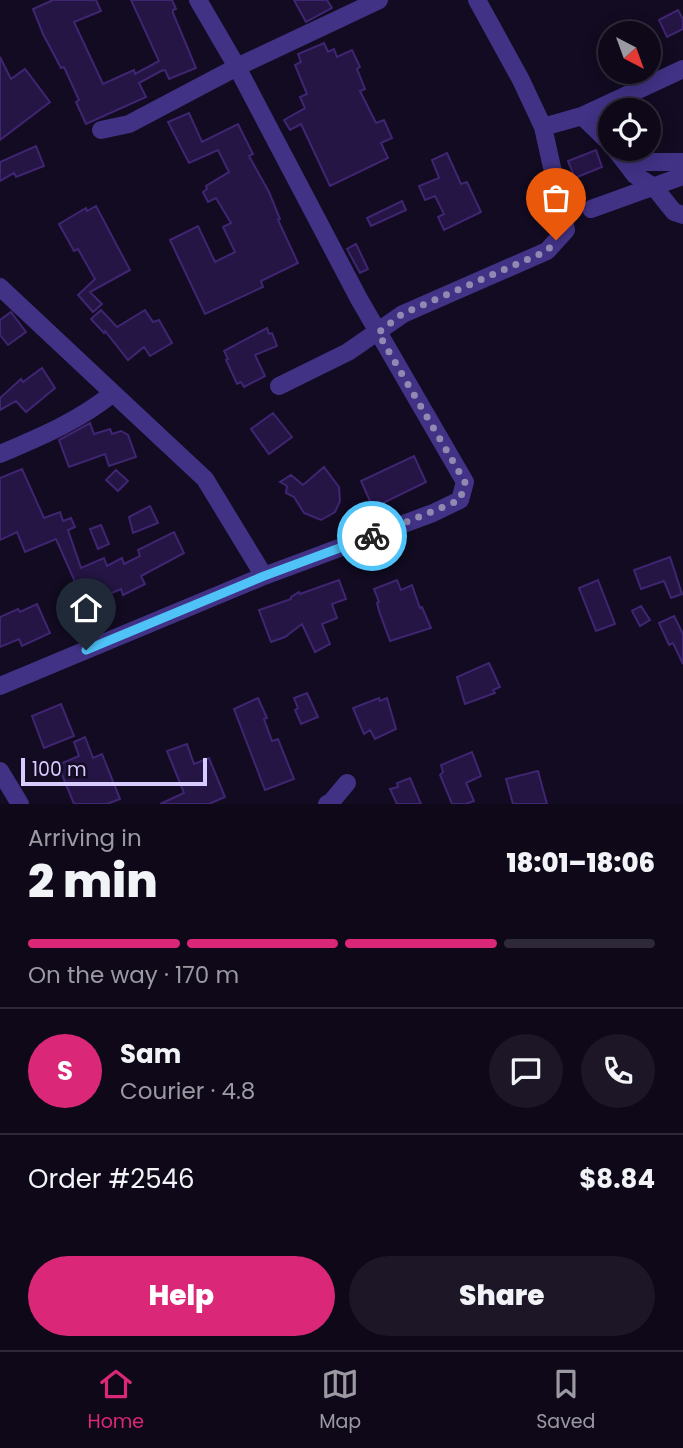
<!DOCTYPE html>
<html lang="en">
<head>
<meta charset="utf-8">
<style>
	:root { --surface:#0e0819; --page:#1c1626; --text:#f1f3f6; --muted:#9b9aa2; --line:#2e2938; --accent:#db2777 }
	body { margin:0; font-family:Poppins,sans-serif; background:var(--page); color:var(--text); height:100vh; display:flex; flex-direction:column; font-size:26px; white-space:nowrap }
	* { box-sizing:border-box; margin:0 }
	p { font-size:23px; color:var(--muted) }
	.icon { flex:none; width:38px; height:38px; fill:none; stroke:currentColor; stroke-width:2; stroke-linecap:round; stroke-linejoin:round }
	.map { position:relative; height:804px; overflow:hidden }
	.details { display:flex; flex-direction:column; background:var(--surface); flex:1 }
	.details>* { flex:none }
	.needle { width:46px; rotate:139deg }
	.buttons { position:absolute; left:598px; top:21px; display:grid; gap:14px }
	.buttons a { display:grid; place-items:center; width:63px; height:63px; border-radius:50%; background:var(--surface); box-shadow:0 4px 18px #0003,0 0 0 2px var(--line); font-size:35px }
	.scale { position:absolute; left:21px; bottom:18px; width:186px; box-sizing:border-box; padding-left:7px; border:4px solid #d8cbff; border-top:0; font-size:19px; line-height:24px; white-space:nowrap; color:#d8cbff; -webkit-text-stroke:5px #120b21; paint-order:stroke }
	.pin { position:absolute; display:grid; place-items:center; width:60px; height:60px; color:#fff; margin:-72px -30px; border-radius:50% 50% 50% 0; rotate:-45deg; box-shadow:0 0 7px #0007 }
	.pin .icon { rotate:45deg }
	.courier { position:absolute; display:grid; place-items:center; width:70px; height:70px; margin:-35px; border:5px solid #4fc3f7; border-radius:50%; background:#fff; color:#222; box-shadow:0 2px 9px #0007 }
	.headline em { font-style:normal; font-weight:800 }
	.headline div { display:flex; flex-direction:column-reverse }
	.headline { display:flex; align-items:center; justify-content:space-between; height:119px; padding:0 28px }
	h1 { font-size:46px; font-weight:800; line-height:52px }
	.bar { display:grid; grid-template-columns:repeat(4,1fr); gap:10px 7px; align-content:center; height:84px; padding:0 28px }
	.bar i { height:9px; border-radius:5px; background:var(--line) }
	.bar .on { background:var(--accent) }
	.bar p { grid-column:span 4 }
	.line { display:flex; align-items:center; gap:18px; padding:0 28px; border-top:2px solid var(--line) }
	.line div { flex:1 }
	.round { display:grid; place-items:center; flex:none; width:74px; height:74px; border-radius:37px; background:var(--page) }
	.button { display:flex; gap:14px; margin-top:auto; padding:14px 28px }
	.button a { flex:1; height:80px; border-radius:42px; background:var(--accent); color:#fff; font-size:28px; font-weight:800; line-height:80px; text-align:center }
	.button a+a { background:var(--page); color:var(--text) }
	.tab-bar { display:flex; justify-content:space-around; align-items:center; height:98px; border-top:2px solid var(--line); background:var(--surface); font-size:19px; color:var(--muted) }
	.tab-bar a { display:grid; justify-items:center; gap:4px }
	.tab-bar .on { color:var(--accent) }
	.map>svg:first-child { display:block }
</style>
</head>
<body>
<div class="map">
<svg width="683" height="804" viewBox="0 0 683 804">
	<rect width="100%" height="100%" fill="#120b21"/>
	<path fill="#251544" stroke="#3f2572" stroke-width="2" d="M53,0H96L101,11L74,22L103,84L134,70L135,74L159,61L131,0H172L176,9L173,10V13L196,68L169,79L165,70L161,71L139,83L146,97L86,124L76,102L79,100L64,67L61,68L43,34L33,9Z
		M294,0H327L332,8L306,22Z
		M678,10L683,19V29L667,37L659,20Z
		M324,43L328,52L334,49L337,57L352,50L360,67L357,69L365,89L360,91L376,123L384,120L392,138L381,143L388,158L330,186L301,124L290,130L284,120L305,108L300,97L307,94L295,65L301,62L298,54Z
		M0,57L11,79L25,69L50,102L0,140Z
		M189,113L202,142L238,124L253,154L249,156L269,192L280,219L278,220L298,263L261,281L263,287L205,314L170,240L198,226L215,262L235,252L223,227L231,223L216,198L208,202L203,192L207,189L206,186L229,172L218,150L189,163L168,122Z
		M36,146L44,166L16,177L14,173L0,181V162Z
		M596,150L602,167L575,178L568,161Z
		M447,153L461,184L467,182L481,212L444,230L438,217L444,214L435,196L425,200L419,186L439,178L432,160Z
		M402,201L406,210L371,226L367,218Z
		M96,206L130,270L90,292L102,304L93,312L78,295L95,279L78,249L74,251L59,224L86,208L87,211Z
		M356,244L368,269L360,273L347,249Z
		M101,310L117,327L145,310L153,322L159,320L172,343L150,356L144,347L128,360L105,331L104,333L91,319Z
		M11,312L26,332L8,345L0,335V320Z
		M267,328L269,334L272,333L277,346L255,355L265,376L244,387L241,382L237,384L226,360L228,359L224,351Z
		M42,368L55,388L26,412L16,401L0,410V398L21,379L23,382Z
		M273,413L292,437L269,454L251,429Z
		M90,423L94,434L110,429L112,434L121,431L128,435L136,457L109,466L105,454L69,467L59,440Z
		M414,456L426,482L373,508L361,481Z
		M324,467L339,487L340,501L335,512L321,520L304,513L294,497L286,493L287,486L280,482L291,475L303,485Z
		M22,469L44,518L60,512L63,521L71,518L75,527L68,530L81,568L104,558L107,566L122,558L124,564L140,556L138,550L174,532L184,553L141,576L145,584L123,595L121,589L95,600L98,607L88,611L56,539L25,552L17,532L0,540V478Z
		M116,470L128,481L118,491L106,480Z
		M150,506L158,523L133,533L129,517Z
		M101,525L109,544L98,549L90,529Z
		M670,557L682,594L671,598L664,581L641,589L634,570Z
		M339,580L346,599L332,604L337,618L322,624L330,644L315,652L302,624L285,637L271,642L259,610L291,599V597L299,592L300,594Z
		M397,580L401,590L412,585L420,608L422,607L431,628L390,641L379,611L377,603L379,602L374,589Z
		M598,580L615,624L596,631L579,588Z
		M37,604L50,633L22,646L19,639L0,647V617L18,609L20,612Z
		M641,606L650,620L640,626L632,611Z
		M674,616L683,634V664L673,643L669,645L659,623Z
		M489,663L500,687L493,690L495,693L465,704L457,677Z
		M307,693L318,717L301,724L295,710L298,708L294,698Z
		M258,698L267,718L264,719L272,741L278,739L294,779L265,790L234,709Z
		M379,698L380,701L387,698L396,729L375,739L370,730L364,734L353,708Z
		M61,704L74,736L44,748L32,716Z
		M85,737L93,758L102,754L120,799L107,804H74L58,765L79,756L74,742Z
		M187,744L194,764L209,758L225,797L209,804H160L184,793L167,751Z
		M472,752L481,776L466,783L474,801L466,804H452L440,775L443,772L441,765Z
		M538,771L547,804H513L506,779Z
		M410,778L421,804H397L390,789L398,787L397,783Z"/>
	<g fill="none" stroke-linecap="round" stroke-linejoin="round">
		<path stroke="#413285" stroke-width="18" d="M582,116L611,144
			M543,127L582,116L683,69
			M101,130L129,124L237,67L379,0
			M615,149L635,175L654,187L674,212L683,215
			M622,156L643,162H683
			M591,209L683,176
			M0,287L113,393C79,421 40,437 0,454
			M279,386L348,352L403,314L547,251L566,230L543,127L521,80L477,0
			M113,393L205,479L264,576
			M0,686L264,576L433,513L460,500L465,482L359,299L237,67L198,0
			M0,771L20,804
			M327,804L331,802L347,783"/>
	</g>
	<g fill="none" stroke-linecap="round" stroke-linejoin="round">
		<path stroke="#9388b1" stroke-width="7" stroke-dasharray="0 12.6" d="M372,536L460,500L465,482L378,333L402,314L547,251L556,240"/>
		<path stroke="#4fc3f7" stroke-width="9" d="M86,650L264,576L372,536"/>
	</g>
</svg>
<div class="buttons">
<a><svg class="needle" viewBox="-14 -14 28 28"><path d="M0-13l5 13h-10z" fill="#e53935"/><path d="M0 13l5-13h-10z" fill="#9b9aa2"/></svg></a>
<a><svg class="icon" aria-label="locate" viewBox="0 0 24 24"><circle cx="12" cy="12" r="6"/><path d="M12 2v4M12 18v4M2 12h4M18 12h4"/></svg></a>
</div>
<div class="scale">100 m</div>
<div class="pin" style="left:556px;top:240px;background:#ea580c"><svg class="icon" aria-label="bag" viewBox="0 0 24 24"><path d="M5 8h14l-1 12H6zM9 8a3 3 0 0 1 6 0"/></svg></div>
<div class="pin" style="left:86px;top:650px;background:#1f2937"><svg class="icon" aria-label="home" viewBox="0 0 24 24"><path d="M3 11l9-7 9 7M6 9v11h12V9"/></svg></div>
<div class="courier" style="left:372px;top:536px"><svg class="icon" aria-label="bike" viewBox="0 0 24 24"><circle cx="6" cy="16" r="4"/><circle cx="18" cy="16" r="4"/><path d="M6 16l4-8h5l3 8M10 8l3 8H6M13 5h3"/></svg></div>
</div>
<section class="details">
<div class="headline"><div><h1>2 min</h1><p>Arriving in</p></div><em>18:01–18:06</em></div>
<div class="bar"><i class="on"></i><i class="on"></i><i class="on"></i><i></i><p>On the way · 170 m</p></div>
<div class="line" style="height:126px"><b class="round" style="background:var(--accent);color:#fff">S</b><div><b>Sam</b><p>Courier · 4.8</p></div><a class="round"><svg class="icon" aria-label="chat" viewBox="0 0 24 24"><path d="M4 5h16v11H9l-5 4z"/></svg></a><a class="round"><svg class="icon" aria-label="phone" viewBox="0 0 24 24"><path d="M5 4h4l2 5-3 2q2 4 5 5l2-3 5 2v4C11 20 4 13 5 4z"/></svg></a></div>
<div class="line" style="height:91px"><div>Order #2546</div><b>$8.84</b></div>
<div class="button"><a>Help</a><a>Share</a></div>
</section>
<nav class="tab-bar">
<a class="on"><svg class="icon" aria-label="home" viewBox="0 0 24 24"><path d="M3 11l9-7 9 7M6 9v11h12V9"/></svg>Home</a>
<a><svg class="icon" aria-label="map" viewBox="0 0 24 24"><path d="M3 6l6-2 6 2 6-2v14l-6 2-6-2-6 2zM9 4v14M15 6v14"/></svg>Map</a>
<a><svg class="icon" aria-label="saved" viewBox="0 0 24 24"><path d="M7 4h10v16l-5-4-5 4z"/></svg>Saved</a>
</nav>
</body>
</html>
